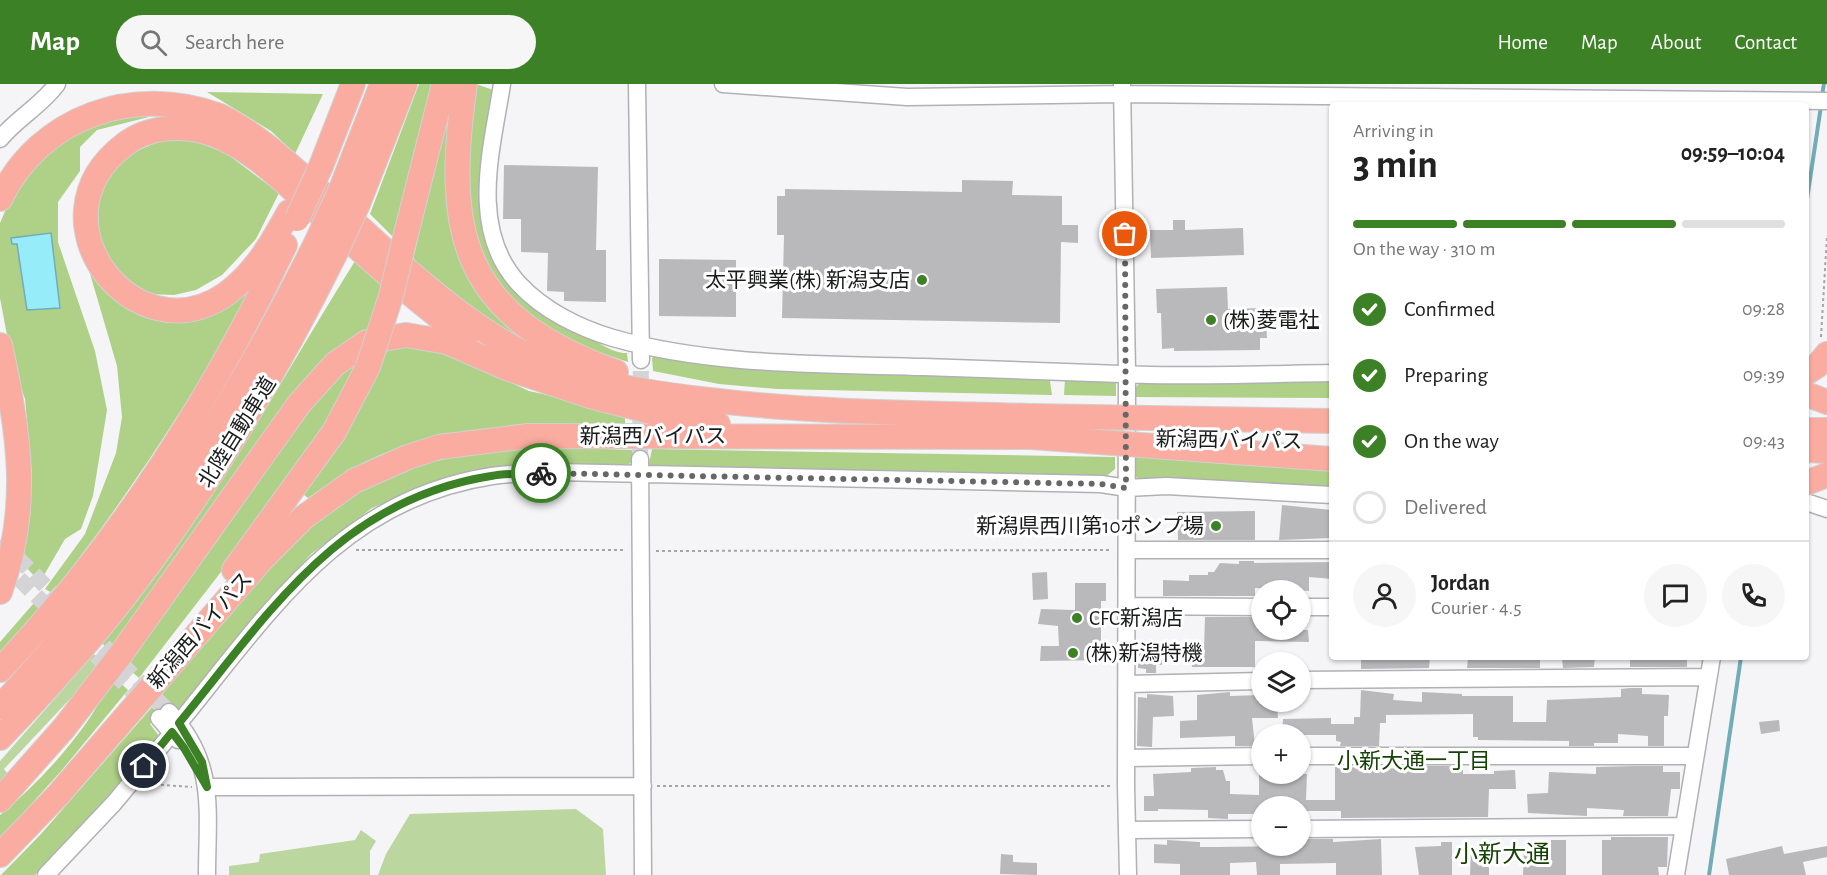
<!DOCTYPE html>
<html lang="en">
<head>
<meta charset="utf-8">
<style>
	:root { --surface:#fff; --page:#f6f6f6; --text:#222; --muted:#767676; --line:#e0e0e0; --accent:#3c8125 }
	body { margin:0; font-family:"Alegreya Sans","Noto Sans JP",sans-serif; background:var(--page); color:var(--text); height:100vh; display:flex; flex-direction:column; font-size:22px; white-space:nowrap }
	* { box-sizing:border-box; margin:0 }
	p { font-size:20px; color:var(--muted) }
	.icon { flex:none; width:33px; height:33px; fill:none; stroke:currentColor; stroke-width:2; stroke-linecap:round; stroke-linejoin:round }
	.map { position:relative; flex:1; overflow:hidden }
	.panel { position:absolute; left:1329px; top:18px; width:480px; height:558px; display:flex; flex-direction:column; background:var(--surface); border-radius:6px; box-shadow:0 2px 4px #0004 }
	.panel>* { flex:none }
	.tools { position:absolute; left:1251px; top:496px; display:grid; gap:12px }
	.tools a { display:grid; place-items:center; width:60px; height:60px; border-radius:50%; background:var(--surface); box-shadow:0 2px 4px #0004; font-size:30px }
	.pin { position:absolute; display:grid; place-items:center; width:51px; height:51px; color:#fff; margin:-26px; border:3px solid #fff; border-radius:50%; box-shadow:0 2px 6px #0007 }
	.courier { position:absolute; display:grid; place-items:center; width:60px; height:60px; margin:-30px; border:4px solid #3c8125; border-radius:50%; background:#fff; color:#222; box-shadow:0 2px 8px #0007 }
	.head em { font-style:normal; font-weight:600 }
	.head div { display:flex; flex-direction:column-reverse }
	.head { display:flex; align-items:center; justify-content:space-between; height:102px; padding:0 24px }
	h1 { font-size:39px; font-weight:600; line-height:45px }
	.bar { display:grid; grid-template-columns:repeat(4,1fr); gap:9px 6px; align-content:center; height:72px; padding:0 24px }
	.bar i { height:8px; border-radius:4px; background:var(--line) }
	.bar .active { background:var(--accent) }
	.bar p { grid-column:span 4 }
	.line { display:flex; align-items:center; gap:15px; padding:0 24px; border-top:2px solid var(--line) }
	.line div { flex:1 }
	.round { display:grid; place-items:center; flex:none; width:63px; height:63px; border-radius:32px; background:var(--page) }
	ol { padding:0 24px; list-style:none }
	li { display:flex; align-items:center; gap:18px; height:66px }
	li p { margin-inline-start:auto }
	li .icon { padding:6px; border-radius:50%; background:var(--accent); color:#fff; stroke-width:4 }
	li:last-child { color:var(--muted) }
	li i { width:33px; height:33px; border:3px solid var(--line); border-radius:50% }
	header { display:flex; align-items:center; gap:36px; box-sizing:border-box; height:84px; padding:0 30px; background:var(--accent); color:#fff }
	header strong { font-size:28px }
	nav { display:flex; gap:33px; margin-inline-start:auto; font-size:21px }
	.search { width:420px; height:54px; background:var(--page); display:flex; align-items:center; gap:15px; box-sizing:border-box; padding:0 21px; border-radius:33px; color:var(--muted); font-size:22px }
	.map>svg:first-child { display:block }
</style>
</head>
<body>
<header>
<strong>Map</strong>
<div class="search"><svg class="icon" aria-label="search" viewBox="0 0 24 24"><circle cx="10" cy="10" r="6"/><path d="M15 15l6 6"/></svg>Search here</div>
<nav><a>Home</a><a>Map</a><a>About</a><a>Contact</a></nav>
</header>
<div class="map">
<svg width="1827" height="791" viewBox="0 0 1827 791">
	<rect width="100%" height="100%" fill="#f5f5f8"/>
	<path fill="#bbd69f" d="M94,570L103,580L4,685L8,690L0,702V677Z
		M576,725L603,745L606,791H378L386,770L410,730Z
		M361,746L376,757L370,767V791H229V782L259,778L260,770L355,756Z"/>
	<path fill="#aed187" d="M419,0H434L394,154L370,130Z
		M476,0L496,7L494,171C520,194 594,270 627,269L628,278L573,260L507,215L476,173L466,90Z
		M207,8L323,10L295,70L271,47Z
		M450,11L456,18L447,111L525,249L537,264L485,234L413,176Z
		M140,29L149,33L97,46L80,63V87L58,118V158L95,267L107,326L93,412L81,445L65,455L40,498L20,477L30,435L32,391L25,315L12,278L0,214V139L15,104L52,60L86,40Z
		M160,57H194L226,69L279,109L256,155L222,191L196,206L174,211L147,210L124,195L101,166L97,117L108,90L132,69Z
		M84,169L146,228L246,207L250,212C190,316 127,415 52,509L45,505L85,450L116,369L122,333L117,282Z
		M355,177L384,197L369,251L112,570L102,559C203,444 274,306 355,177Z
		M411,263L453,272L529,307L625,328V340C533,342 438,337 354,384C338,393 323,404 308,414L300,408L361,316L388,265Z
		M657,270L1049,290L1052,311L777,305L719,300L653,287L652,274Z
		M361,274L328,340L248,453L139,594L121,578L337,291Z
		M1102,292L1116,299V312L1064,311L1065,295Z
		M1332,294V314L1135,313V304L1143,296Z
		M548,363L632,366V378L623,384L500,383L439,396L372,424L311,470L260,527L180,631L164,627L155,617C221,538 289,434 387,393C438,371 494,367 548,363Z
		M652,365L1115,373V385L1103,395L653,385L649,380Z
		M1135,373L1332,381V408L1143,399L1134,391Z
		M40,512L46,517L0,570V558Z
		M115,594L128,606L62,686L0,755V731C34,703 66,669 91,632C100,619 103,606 115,594Z
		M152,623L160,631L150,640L160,653L154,668L35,791H1L41,750Z"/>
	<path fill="#97ecfa" stroke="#72adb7" stroke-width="1.5" d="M51,149L60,224L27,226L17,160H12L11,154Z"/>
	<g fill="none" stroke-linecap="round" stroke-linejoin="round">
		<path stroke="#72adb7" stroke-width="4" d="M1822,11L1824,0
			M1806,122L1821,22
			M1709,791L1741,573"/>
	</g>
	<path fill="#b9b9bc" d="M504,81L598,83L596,166H606V218L564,217V208L547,207L548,169L521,168V135H503Z
		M962,96L1013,97L1012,111L1062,112V141H1078V159L1061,158L1060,239L782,234L784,151H777V112H785V105L962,108Z
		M1173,136H1185V146L1243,144L1244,171L1151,174L1150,146H1173Z
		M659,175L736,176V233L659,232Z
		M1227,203L1228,225L1262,224V239H1266L1267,254H1260V266L1174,267V264L1162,265L1161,229H1157L1156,205Z
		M1282,421L1332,426V454L1279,456Z
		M1255,427V456H1178L1177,428Z
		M1239,477H1254V479L1332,478V495L1309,493V507L1255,504V512H1163V496L1189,497V491H1208V488H1214L1220,479L1239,480Z
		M1047,488L1048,515L1033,516L1032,489Z
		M1075,499H1106V517H1101V562H1106L1105,576L1040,577L1041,562H1059L1058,542L1038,540L1041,525L1075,526Z
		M1205,533H1262V546H1308L1309,558L1255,557V583H1192V567L1204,566Z
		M1138,561L1178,562L1177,573L1162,572V581L1156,580V589H1146V585L1138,584Z
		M1361,573H1430L1429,584L1361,585Z
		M1468,573H1540V584H1467Z
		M1595,573L1594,583L1563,584L1562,574Z
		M1630,573L1687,574V583H1630Z
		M1630,604H1642V610L1669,611L1668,632H1664V662H1648V652L1618,650V659H1594V662H1569V657L1478,656V653H1473V630L1386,631V639H1380L1379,662H1340L1341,658L1336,657V651H1282L1283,635L1331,634V640H1354V633H1360L1361,606L1394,610L1393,616L1422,618V608L1462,610V612H1513V638H1546L1547,616L1621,613V605Z
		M1230,608V612L1262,611V618H1277L1278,634H1252L1255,662H1235V652L1180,654V637L1197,636V611Z
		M1147,610L1173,612L1174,632L1153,633L1152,663L1137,662L1138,613L1147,614Z
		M1779,636L1780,647L1761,650L1759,638Z
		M1415,682H1456V686H1463V690H1494V687L1515,686L1516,705H1489L1488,733L1341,734V727H1301V723H1262V730H1228V735L1208,734V726L1158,725V727H1144V712H1154L1153,690L1191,688V684L1216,683V686H1223L1226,697H1230V710L1259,711V690H1307L1306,716H1335V683L1415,685Z
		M1634,682H1663V688H1680V705H1671L1668,732H1623L1624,726L1587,724V732L1528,729L1527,710L1548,709L1549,688L1596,690V683Z
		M1611,753H1668L1667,783H1658L1659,791H1602V756H1611Z
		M1302,755H1333V758L1381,755L1382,791H1336V779L1280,780V791H1257L1256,778L1230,779V791H1180V780L1154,779V760L1167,761V756L1200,758V763H1216L1302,762Z
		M1551,756H1566V791H1523L1524,762L1551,763Z
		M1441,758H1452V791H1419L1415,763L1441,762Z
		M1782,762L1784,770L1827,762V773L1803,778L1806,791H1729L1726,775Z
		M1471,764H1489V791H1470Z
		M1001,770L1013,771V778L1037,779V791L1000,790Z"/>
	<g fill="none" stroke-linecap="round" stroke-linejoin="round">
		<path stroke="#d4d4d7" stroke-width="16" stroke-dasharray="16 8" stroke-linecap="butt" d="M640,375L641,276
			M0,456L67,524
			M2,478L59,534
			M87,545L169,628
			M79,554L148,623"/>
		<defs>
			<path id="minor" d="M502,0C492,65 468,145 519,200C543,226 579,244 613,254C711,282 823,280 924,283C999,285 1074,289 1149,291C1210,292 1271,290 1332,289
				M637,0L641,276
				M723,0L907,13L1122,10L1827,17
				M1122,0L1127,289L1126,702L1128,791
				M0,55C17,34 41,22 57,0
				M640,375L643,791
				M1806,418L1827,425
				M1127,466H1332
				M1127,522L1262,523
				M1300,523H1332
				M1300,596L1708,593
				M1127,600L1262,597
				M169,628C217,679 207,727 207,791
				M159,634L178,656
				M179,639C269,529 340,415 492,392C512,389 534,389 555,388L1101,400L1127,404L1166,402L1332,411
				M1300,672H1695
				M1126,674L1262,672
				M207,703L643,702
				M1300,745L1684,742
				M1127,746L1262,745
				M46,791L114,719L172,649
				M1676,791L1712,573"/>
			<path id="highway" d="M465,0C443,152 462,232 616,288
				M321,82L353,0
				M341,105L382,0
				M0,115C40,32 134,0 220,32C257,50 287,79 318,106C395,173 472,257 572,290C617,304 663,311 710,316C816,329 924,329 1031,332
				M358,120L405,0
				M289,128C272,159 255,189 226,210C134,274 27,135 124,61C149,41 186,40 215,51C252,65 284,98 313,124C363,168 411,214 466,253
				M405,154L444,0
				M0,261C19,346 31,424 0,508
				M1806,289L1817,282L1827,270
				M1806,310L1827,318
				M1806,346H1827
				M1806,366L1827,367
				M1806,399L1827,391
				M234,486L334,348L368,283
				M0,586C117,463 212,314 285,161
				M0,623C135,479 231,331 318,155
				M0,654C48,604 96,552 137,496C214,394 278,285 335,170
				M0,716L64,644L121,570L299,320L335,280L367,258L406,251L447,258L509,285L593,313L667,332L718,340
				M0,771L58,711L263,474L304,433L354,397L408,373L439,363L528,352L1031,353"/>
		</defs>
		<use href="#minor" stroke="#b1b1b4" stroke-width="19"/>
		<use href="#highway" stroke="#d1d1d1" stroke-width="26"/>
		<path stroke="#a5a5a7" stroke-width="2" stroke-dasharray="3 3" stroke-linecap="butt" d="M1821,253L1827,152
			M356,466H626
			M656,467L1112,466
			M149,700L192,703
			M657,702H1111"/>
		<use href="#minor" stroke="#fff" stroke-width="16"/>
		<use href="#highway" stroke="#fbaca1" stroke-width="24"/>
		<defs>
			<path id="highway-bridge" d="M297,135L321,82
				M318,155L341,105
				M335,170L358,120
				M368,283L391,212L405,154
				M1031,332L1332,337
				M1031,353L1332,375"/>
		</defs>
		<use href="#highway-bridge" stroke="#d1d1d1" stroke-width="26" stroke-linecap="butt"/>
		<use href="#highway-bridge" stroke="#fbaca1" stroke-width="24"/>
	</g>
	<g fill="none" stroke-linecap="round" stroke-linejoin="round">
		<path stroke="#676768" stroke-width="6" stroke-dasharray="0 10.8" d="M541,389L1101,400L1126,404L1125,150"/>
		<path stroke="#3c8125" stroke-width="8" d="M144,682L172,648L184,664L207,703L202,678L179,639C270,528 339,416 491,392C507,389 525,390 541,389"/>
	</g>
	<g fill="#3c8125" stroke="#fff" stroke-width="2">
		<circle cx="922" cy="196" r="6"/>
		<circle cx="1211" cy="236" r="6"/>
		<circle cx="1216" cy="442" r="6"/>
		<circle cx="1077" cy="534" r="6"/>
		<circle cx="1073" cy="569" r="6"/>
	</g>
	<g text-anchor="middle" stroke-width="6" stroke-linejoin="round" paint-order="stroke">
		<g font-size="21" fill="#1a1b1b" stroke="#fff" text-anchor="start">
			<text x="910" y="203" text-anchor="end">太平興業(株) 新潟支店</text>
			<text x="1223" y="243">(株)菱電社</text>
			<text x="1204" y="449" text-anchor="end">新潟県西川第10ポンプ場</text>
			<text x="1089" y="541">CFC新潟店</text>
			<text x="1085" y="576">(株)新潟特機</text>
		</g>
		<g font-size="21" fill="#1a1b1b" stroke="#fff">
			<text transform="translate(237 348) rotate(-58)" y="7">北陸自動車道</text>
			<text x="653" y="359">新潟西バイパス</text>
			<text transform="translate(1229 356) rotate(1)" y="7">新潟西バイパス</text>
			<text transform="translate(200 546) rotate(-49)" y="7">新潟西バイパス</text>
		</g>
		<g font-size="22" fill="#164206" stroke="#fff">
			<text x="1414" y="684">小新大通一丁目</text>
		</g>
		<g font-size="24" fill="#164206" stroke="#fff">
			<text x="1502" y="778">小新大通</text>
		</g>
	</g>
</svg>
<div class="tools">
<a><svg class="icon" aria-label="locate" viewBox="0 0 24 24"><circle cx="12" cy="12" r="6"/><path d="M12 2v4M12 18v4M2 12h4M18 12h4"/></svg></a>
<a><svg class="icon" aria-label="layers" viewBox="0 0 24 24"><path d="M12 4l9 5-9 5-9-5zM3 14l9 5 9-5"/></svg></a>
<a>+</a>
<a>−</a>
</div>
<div class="pin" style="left:1125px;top:150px;background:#ea580c"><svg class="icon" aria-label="bag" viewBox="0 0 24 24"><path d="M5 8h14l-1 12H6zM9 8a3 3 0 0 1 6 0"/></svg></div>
<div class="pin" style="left:144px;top:682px;background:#1f2937"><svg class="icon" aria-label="home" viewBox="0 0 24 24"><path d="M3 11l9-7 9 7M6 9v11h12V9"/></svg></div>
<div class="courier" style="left:541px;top:389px"><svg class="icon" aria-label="bike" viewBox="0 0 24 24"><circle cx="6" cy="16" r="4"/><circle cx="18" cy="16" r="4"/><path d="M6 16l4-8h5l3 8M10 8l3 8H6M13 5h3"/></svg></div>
<section class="panel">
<div class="head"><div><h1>3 min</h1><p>Arriving in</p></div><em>09:59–10:04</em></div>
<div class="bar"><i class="active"></i><i class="active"></i><i class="active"></i><i></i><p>On the way · 310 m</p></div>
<ol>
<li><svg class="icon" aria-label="check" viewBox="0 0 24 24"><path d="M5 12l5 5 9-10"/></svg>Confirmed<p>09:28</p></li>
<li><svg class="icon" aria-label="check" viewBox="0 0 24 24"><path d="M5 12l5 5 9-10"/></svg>Preparing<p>09:39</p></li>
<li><svg class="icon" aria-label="check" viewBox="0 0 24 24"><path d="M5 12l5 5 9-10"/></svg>On the way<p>09:43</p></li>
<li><i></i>Delivered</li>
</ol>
<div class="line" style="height:108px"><a class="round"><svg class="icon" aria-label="person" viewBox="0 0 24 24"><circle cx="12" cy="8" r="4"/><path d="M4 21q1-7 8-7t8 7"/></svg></a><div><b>Jordan</b><p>Courier · 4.5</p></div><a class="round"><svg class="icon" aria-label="chat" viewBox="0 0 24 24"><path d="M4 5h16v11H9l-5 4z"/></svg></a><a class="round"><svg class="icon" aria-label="phone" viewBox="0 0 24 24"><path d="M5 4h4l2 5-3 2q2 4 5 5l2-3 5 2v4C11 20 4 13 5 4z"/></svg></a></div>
</section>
</div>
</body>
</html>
